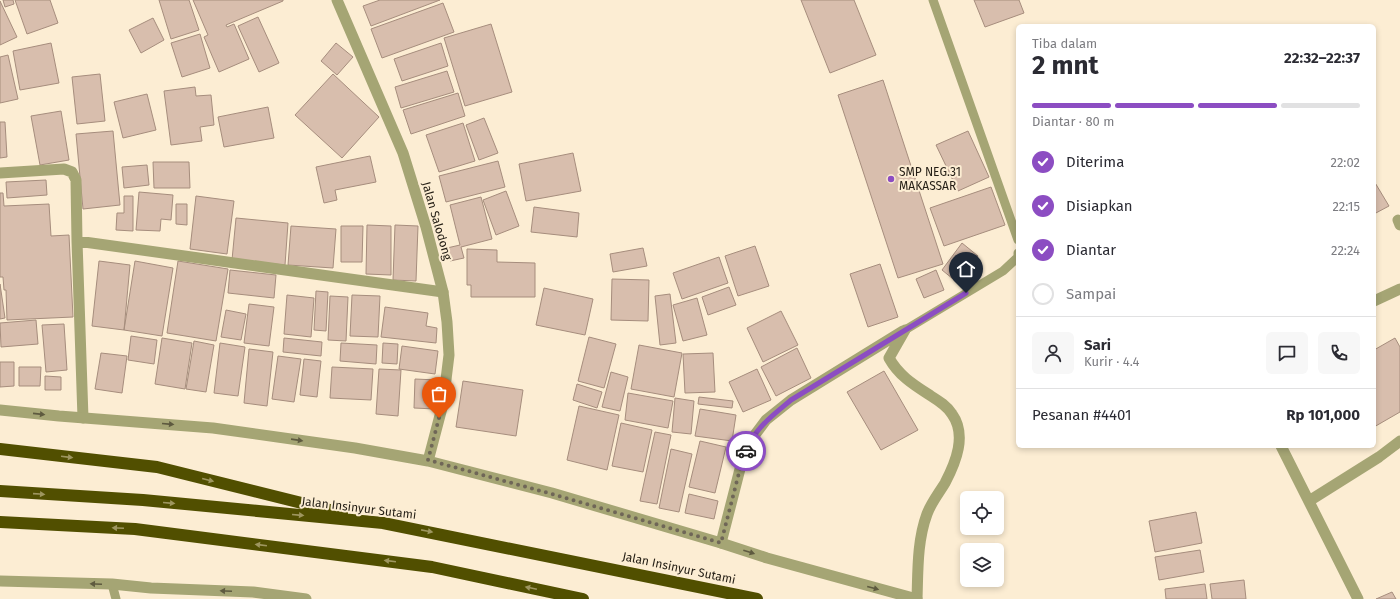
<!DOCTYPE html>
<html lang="id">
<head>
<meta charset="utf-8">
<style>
	:root { --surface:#fff; --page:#f7f7f7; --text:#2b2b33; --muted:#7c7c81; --line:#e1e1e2; --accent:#8c4dc2 }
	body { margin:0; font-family:"Fira Sans",sans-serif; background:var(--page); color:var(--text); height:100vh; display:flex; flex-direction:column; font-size:15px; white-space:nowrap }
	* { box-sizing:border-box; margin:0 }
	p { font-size:13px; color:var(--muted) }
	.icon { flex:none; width:22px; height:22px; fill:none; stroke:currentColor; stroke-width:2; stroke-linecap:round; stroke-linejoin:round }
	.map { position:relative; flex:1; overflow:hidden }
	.sheet { position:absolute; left:1016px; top:24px; width:360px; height:424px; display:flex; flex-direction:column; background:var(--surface); border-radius:6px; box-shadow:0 2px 6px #0003 }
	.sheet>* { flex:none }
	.buttons { position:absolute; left:960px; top:491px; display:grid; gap:8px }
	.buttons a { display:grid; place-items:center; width:44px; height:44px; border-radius:6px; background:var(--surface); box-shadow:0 2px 6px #0003; font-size:20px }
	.pin { position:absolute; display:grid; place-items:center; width:34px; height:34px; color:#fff; margin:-41px -17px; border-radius:50% 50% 50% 0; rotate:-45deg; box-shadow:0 0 4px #0007 }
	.pin .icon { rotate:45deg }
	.courier { position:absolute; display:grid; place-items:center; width:40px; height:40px; margin:-20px; border:3px solid #8c4dc2; border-radius:50%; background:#fff; color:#222; box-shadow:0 1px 5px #0007 }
	.summary em { font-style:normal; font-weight:700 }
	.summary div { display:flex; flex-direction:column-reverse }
	.summary { display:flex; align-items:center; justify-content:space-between; height:68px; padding:0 16px }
	h1 { font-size:26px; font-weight:700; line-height:30px }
	.bar { display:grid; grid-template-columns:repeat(4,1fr); gap:6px 4px; align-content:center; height:48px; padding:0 16px }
	.bar i { height:5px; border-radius:3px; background:var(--line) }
	.bar .selected { background:var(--accent) }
	.bar p { grid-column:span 4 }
	.line { display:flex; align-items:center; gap:10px; padding:0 16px; border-top:1px solid var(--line) }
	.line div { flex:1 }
	.round { display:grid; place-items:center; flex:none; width:42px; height:42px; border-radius:6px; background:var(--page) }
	ol { padding:0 16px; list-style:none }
	li { display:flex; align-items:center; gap:12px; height:44px }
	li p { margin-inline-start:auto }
	li .icon { padding:4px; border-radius:50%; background:var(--accent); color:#fff; stroke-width:4 }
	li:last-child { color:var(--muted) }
	li i { width:22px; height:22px; border:2px solid var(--line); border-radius:50% }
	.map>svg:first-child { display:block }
</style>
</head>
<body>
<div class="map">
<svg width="1400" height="599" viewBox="0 0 1400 599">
	<rect width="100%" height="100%" fill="#fcedd3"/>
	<path fill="#d8bead" stroke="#a68d7d" d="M3,0H13L14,4L5,7Z
		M15,0H50L58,23L27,34Z
		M159,0H189L199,30L171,39Z
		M193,0H283V1L226,25L227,27L234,24L249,59L219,72L204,37L208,35Z
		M380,0H440L371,26L363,6Z
		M801,0H854L876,55L830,73Z
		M974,0H1019L1024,13L985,27Z
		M0,1L17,37L0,45Z
		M443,3L454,32L382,58L371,29Z
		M258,17L279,63L259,72L238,26Z
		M153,18L164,40L141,53L129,30Z
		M491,24L512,92L465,106L444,38Z
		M200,34L210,68L182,77L171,43Z
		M51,43L59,83L20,90L13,51Z
		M336,43L353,57L337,75L321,61Z
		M441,43L448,66L402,81L394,59Z
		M8,55L18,99L0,103V57Z
		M447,71L454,92L401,108L395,87Z
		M100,74L105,121L77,124L72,77Z
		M333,74L379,117L342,158L295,115Z
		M883,80L943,264L898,278L838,95Z
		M195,87L196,96L211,95L214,125L200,127L202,141L171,145L164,91Z
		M458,93L465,116L411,134L403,110Z
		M147,94L156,130L123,138L114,102Z
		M268,107L274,138L224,147L218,117Z
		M61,111L69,160L40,165L31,116Z
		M484,118L498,153L479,160L466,125Z
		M0,122H5L7,157L0,158Z
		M463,123L475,161L439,172L426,135Z
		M113,131L120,205L83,209L76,134Z
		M968,131L989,177L958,191L936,145Z
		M573,153L581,191L526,201L519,164Z
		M370,156L376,182L335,190L337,200L324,203L316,167Z
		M498,161L505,187L446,202L439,176Z
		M153,162H189L190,188H154Z
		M147,165L149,185L124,188L122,167Z
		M46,180L47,195L7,198L6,182Z
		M1374,181L1389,206L1374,214Z
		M991,187L1005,225L944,246L930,208Z
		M506,191L519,226L496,235L483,200Z
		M139,192L173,195L171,220L161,219L160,231L136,230Z
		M0,193H3L4,206L49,204L51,236L69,235L73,317L7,320L6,290H4L3,277H0Z
		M124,196H133V231L116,230L117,213H124Z
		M196,196L234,201L227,254L190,249Z
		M481,197L492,239L461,247L464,258L450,261L447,248L460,245L450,205Z
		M176,204H187V225L176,224Z
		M534,207L579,213L577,237L531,232Z
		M236,218L288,223L285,265L232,260Z
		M367,225L391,226V275L366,274Z
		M395,225L418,226L416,281L393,280Z
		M291,226L336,229L333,268L288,265Z
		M341,226H363L362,262H341Z
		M962,243L978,256L958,283L942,270Z
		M755,246L769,286L738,296L725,256Z
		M643,248L647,266L613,272L610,254Z
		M467,249L497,250V262L535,263V297H471V285H467Z
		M719,257L728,283L682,299L673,273Z
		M99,261L130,265L124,330L92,326Z
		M135,261L173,268L162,336L124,330Z
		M178,261L228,269L216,341L167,333Z
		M880,264L898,317L868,327L850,274Z
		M230,270L276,275L274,298L228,293Z
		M936,270L944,290L924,298L916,279Z
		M612,279L649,280L648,321L611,320Z
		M0,284L5,318L0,319Z
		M729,287L736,305L708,315L702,297Z
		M544,288L593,299L585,335L536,325Z
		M316,291L328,292L326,331L314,330Z
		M670,294L676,343L660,345L655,296Z
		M287,295L314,298L311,337L284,334Z
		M352,295L380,296L378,337L350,336Z
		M330,296L348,297L346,341L328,340Z
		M697,298L707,335L683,341L673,305Z
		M249,304L274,307L269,346L244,343Z
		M385,307L428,313L426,326L437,328L436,343L381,337Z
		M226,310L246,314L241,340L221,337Z
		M781,311L798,345L763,362L747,328Z
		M36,320L38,344L1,347L0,323Z
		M64,324L67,370L46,372L42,325Z
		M131,336L157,340L154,364L128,360Z
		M589,337L616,344L604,388L578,381Z
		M162,338L192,343L185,389L155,384Z
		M284,338L322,342L321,356L283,352Z
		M1395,338L1400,347V412L1374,427V350Z
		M194,341L214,345L206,392L186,389Z
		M220,343L245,347L238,396L214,393Z
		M341,343L377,345L376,364L340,361Z
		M383,343L398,344L397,364L382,363Z
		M639,345L682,353L674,397L631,389Z
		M402,346L438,351L435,374L399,369Z
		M797,348L811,378L776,396L761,367Z
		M249,349L273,352L267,406L244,403Z
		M101,353L127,356L122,393L95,389Z
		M713,353L715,392L685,393L683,354Z
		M278,356L301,359L294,402L272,399Z
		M304,359L321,361L317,397L300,395Z
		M0,362H14V386L0,387Z
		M19,367H41L40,386H19Z
		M332,367L373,369L371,400L330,398Z
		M379,369L401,370L398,416L376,414Z
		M757,369L771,400L743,412L729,382Z
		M884,371L918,430L881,450L847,392Z
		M611,372L628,377L620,411L602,407Z
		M45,376L61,377V390H45Z
		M415,379L437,380L435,409L414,408Z
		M463,381L523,390L516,436L456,427Z
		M577,384L602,392L597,408L573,400Z
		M628,393L673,401L668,428L625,420Z
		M699,397L733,401L732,408L698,404Z
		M675,398L694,401L691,434L672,432Z
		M579,406L619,415L607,470L567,460Z
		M700,409L736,415L732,441L695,436Z
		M621,423L652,430L643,472L612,466Z
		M655,432L671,435L657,504L640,501Z
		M700,441L726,447L715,493L689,487Z
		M671,449L692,454L679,512L659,508Z
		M689,494L718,501L714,519L685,513Z
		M1196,512L1202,543L1155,552L1149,521Z
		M1200,550L1204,572L1159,580L1155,557Z
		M1244,580L1246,599H1212L1210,584Z
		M1205,584L1207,599H1166L1165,589Z
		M1392,592L1396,599H1376Z"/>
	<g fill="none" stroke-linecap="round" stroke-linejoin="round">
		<path stroke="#a5a574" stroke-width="9" d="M933,0L1018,240
			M905,330L1003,271L1018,257V253
			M112,584L116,599"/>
		<path stroke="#a5a574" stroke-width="11" d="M0,173L64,169L72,172L76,180L77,241L443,292
			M1398,220L1400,225
			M77,241L83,418
			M1374,301L1400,289
			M905,330L889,358C899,376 914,385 931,396C939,401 947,406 952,414C967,435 956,462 945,483C939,493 931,503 927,514C917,541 918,571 917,599
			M1281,446L1358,599
			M1309,501L1379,457L1400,441
			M721,543L741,465L751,440L766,420L791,400L903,331"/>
		<path stroke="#a5a574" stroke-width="11" d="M337,0L403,153L426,227L443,292L447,322L449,355L443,404L428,461
			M0,410L59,416L213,428L355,448L428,461L552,493L721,543L767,558L917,599
			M0,581L112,584L151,588L253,592L306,599"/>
		<path stroke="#514f00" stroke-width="12" d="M0,449L157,467L342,513
			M0,491L143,500L383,523L757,599
			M0,522L135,529L432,567L583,599"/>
	</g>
	<defs><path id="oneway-solid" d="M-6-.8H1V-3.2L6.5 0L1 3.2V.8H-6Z"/></defs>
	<g fill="#5e5a3f">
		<use href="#oneway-solid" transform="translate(39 414) rotate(6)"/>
		<use href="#oneway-solid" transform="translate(168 424) rotate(5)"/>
		<use href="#oneway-solid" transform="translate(297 440) rotate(8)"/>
		<use href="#oneway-solid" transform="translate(749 552) rotate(18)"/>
		<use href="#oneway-solid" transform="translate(96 584) rotate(-178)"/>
		<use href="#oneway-solid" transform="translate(873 588) rotate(15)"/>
		<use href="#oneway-solid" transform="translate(226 591) rotate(-177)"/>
	</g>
	<g fill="#9e965f">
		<use href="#oneway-solid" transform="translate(67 457) rotate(7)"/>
		<use href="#oneway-solid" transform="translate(208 480) rotate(14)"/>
		<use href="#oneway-solid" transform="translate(39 494) rotate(4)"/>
		<use href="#oneway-solid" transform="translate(169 503) rotate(5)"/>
		<use href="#oneway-solid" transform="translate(298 515) rotate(5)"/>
		<use href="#oneway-solid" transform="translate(118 528) rotate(-177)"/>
		<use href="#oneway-solid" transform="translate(427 531) rotate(11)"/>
		<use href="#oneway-solid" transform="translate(261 545) rotate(-173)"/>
		<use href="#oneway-solid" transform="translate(390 561) rotate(-173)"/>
		<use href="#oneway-solid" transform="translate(531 588) rotate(-168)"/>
	</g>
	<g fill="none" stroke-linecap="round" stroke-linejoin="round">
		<path stroke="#6f6657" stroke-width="4" stroke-dasharray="0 7.2" d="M439,418L428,460L552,494L721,543L741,465L746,451"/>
		<path stroke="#8c4dc2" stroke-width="5" d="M746,451C755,428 773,415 791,400L966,293"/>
	</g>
	<circle fill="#8c4dc2" stroke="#fcedd3" stroke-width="1.5" cx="891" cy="179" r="4"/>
	<g text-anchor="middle" stroke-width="4" stroke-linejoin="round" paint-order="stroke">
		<g font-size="12" fill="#231d14" stroke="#fcedd3" text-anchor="start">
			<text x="899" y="176">SMP NEG.31<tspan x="899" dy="14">MAKASSAR</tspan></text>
		</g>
		<g font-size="12" fill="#231d14" stroke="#fcedd3">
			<text transform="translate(437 221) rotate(74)" y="4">Jalan Salodong</text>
			<text transform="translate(359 508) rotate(7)" y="4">Jalan Insinyur Sutami</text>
			<text transform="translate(679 568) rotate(12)" y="4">Jalan Insinyur Sutami</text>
		</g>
	</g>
</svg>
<div class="buttons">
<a><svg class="icon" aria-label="locate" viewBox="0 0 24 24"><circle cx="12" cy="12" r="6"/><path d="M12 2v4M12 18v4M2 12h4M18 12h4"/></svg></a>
<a><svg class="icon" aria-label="layers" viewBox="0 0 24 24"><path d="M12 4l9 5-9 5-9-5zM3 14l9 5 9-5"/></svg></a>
</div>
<div class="pin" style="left:439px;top:418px;background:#ea580c"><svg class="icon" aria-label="bag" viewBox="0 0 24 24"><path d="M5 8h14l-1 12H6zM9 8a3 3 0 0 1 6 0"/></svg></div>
<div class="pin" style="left:966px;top:293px;background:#1f2937"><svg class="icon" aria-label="home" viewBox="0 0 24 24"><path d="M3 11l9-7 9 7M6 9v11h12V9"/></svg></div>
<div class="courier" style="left:746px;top:451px"><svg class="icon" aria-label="car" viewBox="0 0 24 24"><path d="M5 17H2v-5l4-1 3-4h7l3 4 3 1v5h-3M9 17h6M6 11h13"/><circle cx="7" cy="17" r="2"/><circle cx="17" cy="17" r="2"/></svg></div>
<section class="sheet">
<div class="summary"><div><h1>2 mnt</h1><p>Tiba dalam</p></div><em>22:32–22:37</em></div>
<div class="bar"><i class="selected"></i><i class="selected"></i><i class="selected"></i><i></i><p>Diantar · 80 m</p></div>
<ol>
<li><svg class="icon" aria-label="check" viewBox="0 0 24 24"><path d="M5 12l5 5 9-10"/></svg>Diterima<p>22:02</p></li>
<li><svg class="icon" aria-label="check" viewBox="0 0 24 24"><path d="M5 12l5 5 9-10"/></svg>Disiapkan<p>22:15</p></li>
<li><svg class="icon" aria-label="check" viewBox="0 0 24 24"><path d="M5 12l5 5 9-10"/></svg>Diantar<p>22:24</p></li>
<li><i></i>Sampai</li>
</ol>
<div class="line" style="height:72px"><a class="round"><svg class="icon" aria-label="person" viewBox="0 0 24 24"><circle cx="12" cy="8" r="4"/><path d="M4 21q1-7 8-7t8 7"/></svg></a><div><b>Sari</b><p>Kurir · 4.4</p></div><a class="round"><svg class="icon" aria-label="chat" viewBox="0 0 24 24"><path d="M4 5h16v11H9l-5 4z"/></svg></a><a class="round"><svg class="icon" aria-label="phone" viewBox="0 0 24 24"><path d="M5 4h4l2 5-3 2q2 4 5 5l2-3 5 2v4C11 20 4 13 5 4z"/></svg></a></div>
<div class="line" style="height:52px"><div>Pesanan #4401</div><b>Rp 101,000</b></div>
</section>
</div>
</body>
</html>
